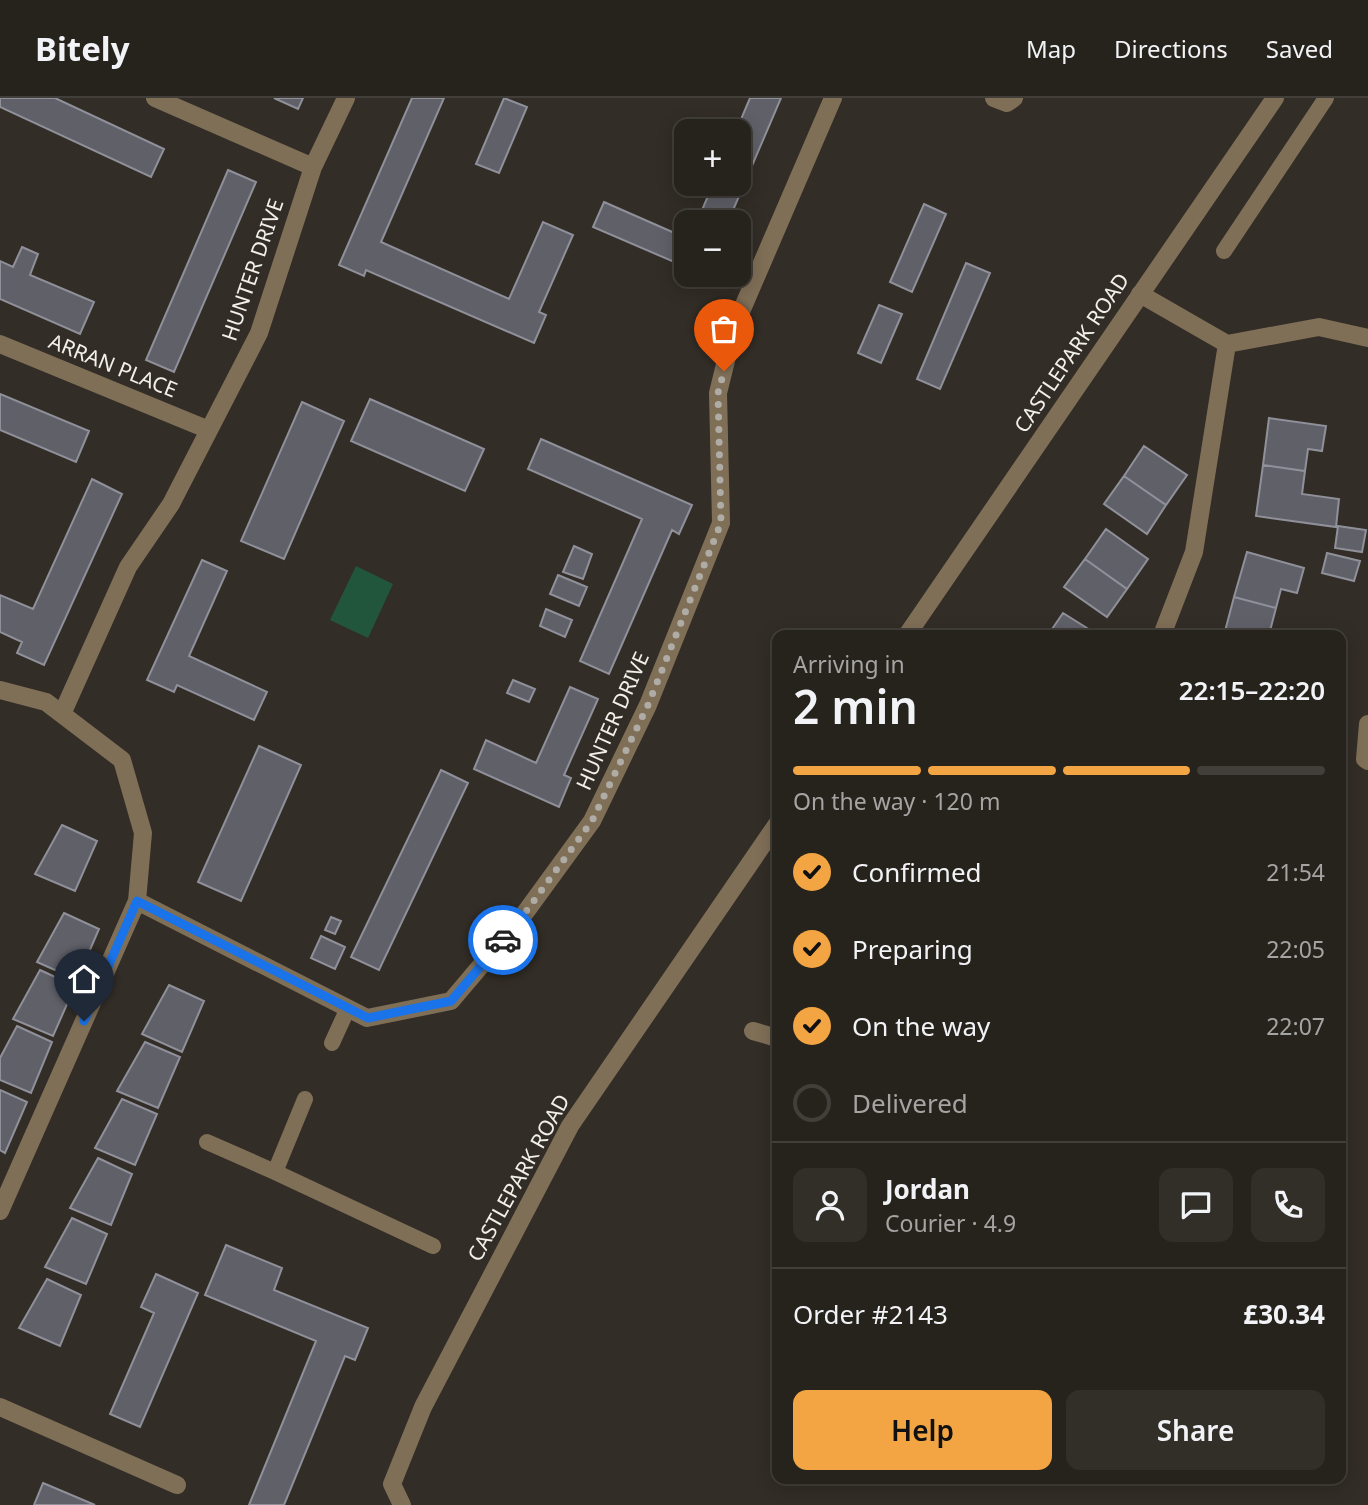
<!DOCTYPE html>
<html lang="en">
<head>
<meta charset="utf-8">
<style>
	:root { --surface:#26221c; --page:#322f29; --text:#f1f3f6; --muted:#a4a4a3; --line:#423f3b; --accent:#f2a542 }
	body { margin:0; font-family:"Noto Sans",sans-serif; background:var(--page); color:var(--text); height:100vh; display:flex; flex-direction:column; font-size:26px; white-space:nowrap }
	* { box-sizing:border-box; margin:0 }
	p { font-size:23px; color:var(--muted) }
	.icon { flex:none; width:38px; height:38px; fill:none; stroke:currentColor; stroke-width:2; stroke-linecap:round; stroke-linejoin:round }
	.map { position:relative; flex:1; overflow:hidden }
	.side { position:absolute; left:772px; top:532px; width:574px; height:854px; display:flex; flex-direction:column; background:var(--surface); border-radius:14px; box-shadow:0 4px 18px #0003,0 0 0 2px var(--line) }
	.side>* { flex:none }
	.fabs { position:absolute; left:674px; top:21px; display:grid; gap:14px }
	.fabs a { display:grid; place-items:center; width:77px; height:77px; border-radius:14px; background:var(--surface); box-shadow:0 4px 18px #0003,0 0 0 2px var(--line); font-size:35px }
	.pin { position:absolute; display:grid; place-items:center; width:60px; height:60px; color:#fff; margin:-72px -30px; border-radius:50% 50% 50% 0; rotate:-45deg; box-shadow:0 0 7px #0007 }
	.pin .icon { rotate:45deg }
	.courier { position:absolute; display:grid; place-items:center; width:70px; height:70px; margin:-35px; border:5px solid #1a73e8; border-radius:50%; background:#fff; color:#222; box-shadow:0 2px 9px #0007 }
	.head em { font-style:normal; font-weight:600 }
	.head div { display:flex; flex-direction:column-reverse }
	.head { display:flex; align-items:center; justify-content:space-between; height:119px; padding:0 21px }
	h1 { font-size:46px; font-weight:600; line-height:52px }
	.bar { display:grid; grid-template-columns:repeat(4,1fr); gap:10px 7px; align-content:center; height:84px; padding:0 21px }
	.bar i { height:9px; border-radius:5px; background:var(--line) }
	.bar .selected { background:var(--accent) }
	.bar p { grid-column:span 4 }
	.line { display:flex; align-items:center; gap:18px; padding:0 21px; border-top:2px solid var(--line) }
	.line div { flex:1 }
	.round { display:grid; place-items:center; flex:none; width:74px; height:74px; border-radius:14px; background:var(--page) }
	ol { padding:0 21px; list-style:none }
	li { display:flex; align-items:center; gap:21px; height:77px }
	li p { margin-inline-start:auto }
	li .icon { padding:7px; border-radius:50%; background:var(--accent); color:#111; stroke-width:4 }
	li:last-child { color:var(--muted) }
	li i { width:38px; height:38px; border:4px solid var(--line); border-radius:50% }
	.primary-button { display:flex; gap:14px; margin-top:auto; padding:14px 21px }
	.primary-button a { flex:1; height:80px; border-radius:14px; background:var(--accent); color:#111; font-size:28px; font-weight:600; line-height:80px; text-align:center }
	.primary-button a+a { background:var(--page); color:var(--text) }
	header { display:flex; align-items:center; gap:42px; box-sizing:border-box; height:98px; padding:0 35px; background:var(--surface); border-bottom:2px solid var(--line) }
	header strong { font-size:33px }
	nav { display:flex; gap:38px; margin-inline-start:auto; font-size:24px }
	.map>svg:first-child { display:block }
</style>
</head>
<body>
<header>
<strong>Bitely</strong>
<nav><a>Map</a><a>Directions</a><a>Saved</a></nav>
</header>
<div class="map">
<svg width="1368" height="1407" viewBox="0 0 1368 1407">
	<rect width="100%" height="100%" fill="#322d26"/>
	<path fill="#22563c" d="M356,468L393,486L368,540L330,522Z"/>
	<path fill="#606069" stroke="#90909a" stroke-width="2" d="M0,0H55L164,51L151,79L0,9Z
		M274,0H303L298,11Z
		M412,0H444L381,144L509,201L543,124L573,137L539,214L546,217L534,245L366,172L364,178L339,167Z
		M504,0L527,9L499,75L476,66Z
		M750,0H781L728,124H697L713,86H738V33H736Z
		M228,72L256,84L174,274L146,262Z
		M604,104L686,140V169L593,129Z
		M924,106L946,116L912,194L890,184Z
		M22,149L38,156L30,177L94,204L80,236L0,201V163L13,169Z
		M966,165L990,175L940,291L917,281Z
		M879,207L902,216L881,265L858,255Z
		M0,296L89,333L76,364L0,332Z
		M370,301L484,351L465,393L351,343Z
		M302,304L344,323L284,461L241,443Z
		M1269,320L1326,328L1322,353L1308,351L1305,373L1263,367Z
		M541,341L692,407L679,436L672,432L609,576L580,563L642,421L528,371Z
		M1144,348L1187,377L1166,407L1124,378Z
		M1263,367L1305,373L1302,396L1339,401L1336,429L1256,418Z
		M1124,378L1166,407L1147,436L1104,406Z
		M92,381L122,396L44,567L17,555L22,544L0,534V497L33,511Z
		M1338,428L1366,432L1362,454L1335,450Z
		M1106,431L1148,461L1127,491L1085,461Z
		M574,448L592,456L583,481L563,474Z
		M1247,454L1304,470L1297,495L1281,491L1276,510L1234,499Z
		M1327,455L1360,463L1354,483L1322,475Z
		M1085,461L1127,491L1107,519L1064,489Z
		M202,462L227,473L189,558L267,594L254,622L177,587L174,594L147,582Z
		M558,477L587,489L579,508L550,496Z
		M1234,499L1276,510L1270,533L1283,537H1224Z
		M546,511L572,522L565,539L540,528Z
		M1063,515L1098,537H1048Z
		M513,582L535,591L529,604L507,595Z
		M570,589L598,601L564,677L571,680L559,709L474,671L486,642L536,665Z
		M259,648L301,667L241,803L198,784Z
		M441,672L468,685L379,872L351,859Z
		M62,727L97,743L75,793L35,776Z
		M64,815L99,831L77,882L37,864Z
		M331,819L341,823L335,836L325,832Z
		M321,838L345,849L335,871L311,860Z
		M40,872L75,888L53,938L13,921Z
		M169,887L204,903L182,954L142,936Z
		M17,928L52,944L31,995L0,982V960Z
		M145,944L180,959L158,1010L117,993Z
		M0,992L27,1004L5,1055L0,1052Z
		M122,1001L157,1016L135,1067L95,1050Z
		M98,1060L132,1076L111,1127L70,1110Z
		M72,1120L107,1136L86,1186L45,1169Z
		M226,1147L282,1170L274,1192L368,1230L355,1262L345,1258L284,1407H249L316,1243L205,1197Z
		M156,1176L198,1195L140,1329L110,1316L154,1215L141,1209Z
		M47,1181L81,1197L60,1248L19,1230Z
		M43,1385L95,1407H34Z"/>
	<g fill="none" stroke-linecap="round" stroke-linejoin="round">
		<path stroke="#806f57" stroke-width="16" d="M1224,153L1326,0
			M332,945L348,910
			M305,1001L275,1074L433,1148
			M207,1044L275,1074"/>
		<path stroke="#806f57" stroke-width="18" d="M155,0L313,69
			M994,0L1007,5L1014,0
			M1140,196L1227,246L1194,454L1162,537
			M0,246L209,332
			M1227,246L1319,229L1368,240
			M907,537L1275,0
			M0,592L46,604L122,662L143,735L137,803L0,1113
			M62,616L128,469L171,406L259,235L313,69L346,0
			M1368,626L1365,661L1368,663
			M137,803L367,920L451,903L522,819L592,723L648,607L721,425L718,295L734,230L833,0
			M753,933L777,940
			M0,1309L177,1387
			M402,1407L392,1386L423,1309L570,1028L777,726"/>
	</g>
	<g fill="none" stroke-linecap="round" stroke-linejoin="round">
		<path stroke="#afaca6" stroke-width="7" stroke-dasharray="0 12.6" d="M503,842L522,819L592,723L648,607L721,425L718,295L724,273"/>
		<path stroke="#1a73e8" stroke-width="9" d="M84,923L137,803L368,920L451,903L503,842"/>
	</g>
	<g text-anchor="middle" stroke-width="5" stroke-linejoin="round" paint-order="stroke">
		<g font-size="21" fill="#f3f0eb" stroke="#322d26">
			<text transform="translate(253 172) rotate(-71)" y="7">HUNTER DRIVE</text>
			<text transform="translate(1072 255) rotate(-56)" y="7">CASTLEPARK ROAD</text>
			<text transform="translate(113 268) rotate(22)" y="7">ARRAN PLACE</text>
			<text transform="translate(613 623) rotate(-66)" y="7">HUNTER DRIVE</text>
			<text transform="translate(519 1080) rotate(-61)" y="7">CASTLEPARK ROAD</text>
		</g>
	</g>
</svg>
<div class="fabs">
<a>+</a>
<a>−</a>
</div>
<div class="pin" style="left:724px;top:273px;background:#ea580c"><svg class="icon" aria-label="bag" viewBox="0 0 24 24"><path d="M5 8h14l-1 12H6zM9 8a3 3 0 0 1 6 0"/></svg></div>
<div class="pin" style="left:84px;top:923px;background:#1f2937"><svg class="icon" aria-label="home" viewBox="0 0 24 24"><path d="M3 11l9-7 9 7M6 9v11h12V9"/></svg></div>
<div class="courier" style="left:503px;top:842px"><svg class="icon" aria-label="car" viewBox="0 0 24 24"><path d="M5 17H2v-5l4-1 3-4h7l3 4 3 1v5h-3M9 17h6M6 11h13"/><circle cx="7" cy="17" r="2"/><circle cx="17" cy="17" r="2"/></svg></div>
<section class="side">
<div class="head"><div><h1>2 min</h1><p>Arriving in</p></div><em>22:15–22:20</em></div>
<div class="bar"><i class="selected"></i><i class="selected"></i><i class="selected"></i><i></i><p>On the way · 120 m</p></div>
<ol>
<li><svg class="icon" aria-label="check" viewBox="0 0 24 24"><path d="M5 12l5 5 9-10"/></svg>Confirmed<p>21:54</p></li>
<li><svg class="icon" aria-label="check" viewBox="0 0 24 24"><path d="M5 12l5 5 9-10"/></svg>Preparing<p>22:05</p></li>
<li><svg class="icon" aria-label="check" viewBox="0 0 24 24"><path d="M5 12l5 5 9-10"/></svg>On the way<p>22:07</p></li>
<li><i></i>Delivered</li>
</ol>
<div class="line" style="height:126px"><a class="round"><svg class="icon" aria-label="person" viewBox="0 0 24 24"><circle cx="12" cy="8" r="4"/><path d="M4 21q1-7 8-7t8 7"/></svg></a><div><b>Jordan</b><p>Courier · 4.9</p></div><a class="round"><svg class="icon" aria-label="chat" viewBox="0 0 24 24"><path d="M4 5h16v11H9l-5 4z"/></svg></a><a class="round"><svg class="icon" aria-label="phone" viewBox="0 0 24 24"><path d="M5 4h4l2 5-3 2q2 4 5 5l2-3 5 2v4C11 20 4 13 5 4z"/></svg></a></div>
<div class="line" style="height:91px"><div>Order #2143</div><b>£30.34</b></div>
<div class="primary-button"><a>Help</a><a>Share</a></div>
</section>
</div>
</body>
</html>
